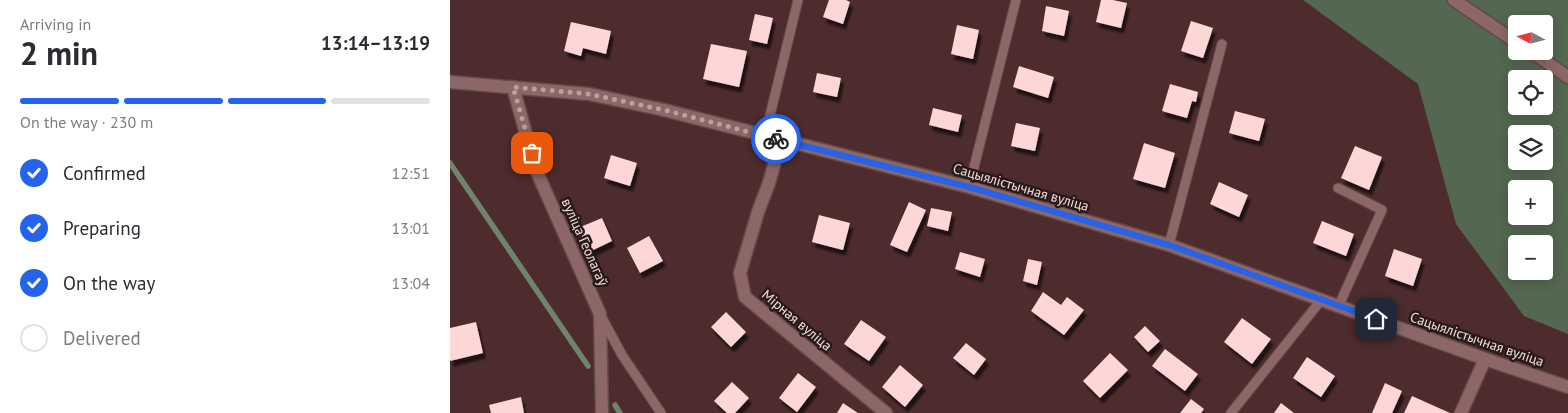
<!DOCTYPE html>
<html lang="en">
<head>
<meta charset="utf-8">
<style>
	:root { --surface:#fff; --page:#f7f7f7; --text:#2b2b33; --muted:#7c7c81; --line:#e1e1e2; --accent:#2563eb }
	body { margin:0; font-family:"PT Sans",sans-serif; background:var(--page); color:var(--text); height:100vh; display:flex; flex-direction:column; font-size:19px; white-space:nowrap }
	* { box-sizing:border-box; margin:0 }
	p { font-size:16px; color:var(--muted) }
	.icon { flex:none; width:28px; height:28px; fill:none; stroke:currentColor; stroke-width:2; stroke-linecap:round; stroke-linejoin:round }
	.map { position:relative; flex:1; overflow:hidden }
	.sheet { display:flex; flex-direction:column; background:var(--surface); width:450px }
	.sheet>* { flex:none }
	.needle { width:32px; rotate:277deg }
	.controls { position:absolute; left:1058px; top:15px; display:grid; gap:10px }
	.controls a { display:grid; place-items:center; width:45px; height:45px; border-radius:5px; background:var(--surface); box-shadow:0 2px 12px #0003; font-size:25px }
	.pin { position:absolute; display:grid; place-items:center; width:42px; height:42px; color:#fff; margin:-21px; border-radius:10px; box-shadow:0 2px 8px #0006 }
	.courier { position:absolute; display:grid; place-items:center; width:50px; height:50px; margin:-25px; border:4px solid #2563eb; border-radius:50%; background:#fff; color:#222; box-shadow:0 1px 6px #0007 }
	.head em { font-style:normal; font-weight:800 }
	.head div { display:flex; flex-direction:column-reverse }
	.head { display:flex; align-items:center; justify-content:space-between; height:85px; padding:0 20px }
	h1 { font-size:32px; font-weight:800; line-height:38px }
	.bar { display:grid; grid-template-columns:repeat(4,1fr); gap:8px 5px; align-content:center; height:60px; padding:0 20px }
	.bar i { height:6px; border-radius:4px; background:var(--line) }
	.bar .selected { background:var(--accent) }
	.bar p { grid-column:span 4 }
	ol { padding:0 20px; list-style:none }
	li { display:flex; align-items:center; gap:15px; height:55px }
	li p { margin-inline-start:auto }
	li .icon { padding:5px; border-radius:50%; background:var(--accent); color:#fff; stroke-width:4 }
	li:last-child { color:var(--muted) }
	li i { width:28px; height:28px; border:2px solid var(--line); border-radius:50% }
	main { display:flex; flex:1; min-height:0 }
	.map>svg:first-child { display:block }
</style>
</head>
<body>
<main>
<section class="sheet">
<div class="head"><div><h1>2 min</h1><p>Arriving in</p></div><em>13:14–13:19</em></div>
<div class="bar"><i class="selected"></i><i class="selected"></i><i class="selected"></i><i></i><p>On the way · 230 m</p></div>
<ol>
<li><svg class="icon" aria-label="check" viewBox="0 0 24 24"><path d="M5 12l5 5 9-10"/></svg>Confirmed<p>12:51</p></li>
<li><svg class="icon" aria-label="check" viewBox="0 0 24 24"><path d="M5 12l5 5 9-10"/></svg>Preparing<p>13:01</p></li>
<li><svg class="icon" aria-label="check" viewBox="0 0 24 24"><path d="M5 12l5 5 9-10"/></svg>On the way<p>13:04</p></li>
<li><i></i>Delivered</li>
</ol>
</section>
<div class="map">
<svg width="1118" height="413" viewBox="0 0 1118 413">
	<defs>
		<filter id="shadow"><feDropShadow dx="3" dy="5.5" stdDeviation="1" flood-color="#0009"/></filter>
	</defs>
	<rect width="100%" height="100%" fill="#4e2c2d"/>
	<path fill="#546750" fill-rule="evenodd" d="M853,0H1118V334L1074,316L1006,224L968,84ZM1066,24H1094V51H1066ZM1066,79H1094V106H1066ZM1066,134H1094V161H1066ZM1066,189H1094V216H1066ZM1066,244H1094V271H1066Z"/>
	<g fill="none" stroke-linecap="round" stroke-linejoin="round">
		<path stroke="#70836c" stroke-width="5.5" d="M0,163L138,366
			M165,405L170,413"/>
	</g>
	<path fill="#fcd7d6" filter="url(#shadow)" d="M379,0H396L400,2L393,24L373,17Z
		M651,0H663L677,3L671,28L646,22Z
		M596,6L619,11L614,36L592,31Z
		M305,14L323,18L317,44L299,40Z
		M741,21L763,28L753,58L731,51Z
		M121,22L161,31L156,54L133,48L131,56L114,51Z
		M507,25L529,30L523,59L501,54Z
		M261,44L297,51L289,87L253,79Z
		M569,66L604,77L598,98L563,87Z
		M367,73L391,78L387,97L363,92Z
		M720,84L748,92L746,102L742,101L737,118L712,111Z
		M483,108L512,115L508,132L479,125Z
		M785,111L815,119L809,141L779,133Z
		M566,123L590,128L585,151L561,146Z
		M694,143L725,153L715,188L683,179Z
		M905,146L932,157L919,190L891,178Z
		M161,155L187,163L180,186L154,178Z
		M769,182L798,195L789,217L760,204Z
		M459,202L476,210L457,252L440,245Z
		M481,208L502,212L498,231L477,226Z
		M369,215L400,223L393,250L362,242Z
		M152,218L162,241L139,252L128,228Z
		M872,221L904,234L896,256L863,243Z
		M199,236L213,261L190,273L177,248Z
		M944,249L972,259L963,286L935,276Z
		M510,252L535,259L530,277L505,269Z
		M578,259L592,262L587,285L573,281Z
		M593,292L611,305L617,297L634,310L614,335L581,311Z
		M276,312L296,332L281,347L261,327Z
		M792,318L821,339L802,364L774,342Z
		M411,320L436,337L419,361L394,344Z
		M26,322L33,353L0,361V328Z
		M695,326L710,341L698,352L684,337Z
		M516,343L536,359L524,375L503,358Z
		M715,349L748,374L735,391L702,366Z
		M660,353L678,370L650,398L633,381Z
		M857,357L885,376L871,397L843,378Z
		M450,365L473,385L455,407L432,387Z
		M348,373L366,387L347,412L329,398Z
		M282,382L299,398L285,413H277L264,401Z
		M935,383L952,391L942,413H922Z
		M962,396L1000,413H954Z
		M71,397L74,413H41L39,405Z
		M741,399L754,409L751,413H730Z
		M393,403L408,413H387Z
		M831,403L844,413H824Z"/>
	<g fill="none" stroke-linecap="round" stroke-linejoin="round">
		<defs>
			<path id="lane" d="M315,136L348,0
				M519,187L566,0
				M888,188L932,210L889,305
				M719,245L772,44
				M151,316L172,355L211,413
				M781,413L872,299"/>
			<path id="street" d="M1004,0L1066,42
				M1081,51L1118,77
				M63,87L86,170L150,314L152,413
				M331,140L319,183L308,212L290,273L295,297L436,413
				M1011,413L1035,359"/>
			<path id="secondary" d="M0,82L139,94L214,110L519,187L719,245L1035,359L1118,387"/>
		</defs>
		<use href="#lane" stroke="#644949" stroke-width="11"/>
		<use href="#street" stroke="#644949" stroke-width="15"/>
		<use href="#secondary" stroke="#644949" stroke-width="15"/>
		<use href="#lane" stroke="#8d6767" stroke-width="9"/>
		<use href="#street" stroke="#8d6767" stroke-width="12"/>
		<use href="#secondary" stroke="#8d6767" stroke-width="12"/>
	</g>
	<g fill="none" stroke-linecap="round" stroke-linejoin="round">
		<path stroke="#baa09f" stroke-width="5" stroke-dasharray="0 9" d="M82,153L63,87L139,94L214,110L326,139"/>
		<path stroke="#2563eb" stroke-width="6" d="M326,139L519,187L719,245L926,319"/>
	</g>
	<g text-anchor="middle" stroke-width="5" stroke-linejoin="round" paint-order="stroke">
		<g font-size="14" fill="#f4dedd" stroke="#291a1a">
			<text transform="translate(571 187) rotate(16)" y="5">Сацыялістычная вуліца</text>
			<text transform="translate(135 242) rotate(66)" y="5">вуліца Геолагаў</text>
			<text transform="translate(347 320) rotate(40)" y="5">Мірная вуліца</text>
			<text transform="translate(1027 339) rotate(19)" y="5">Сацыялістычная вуліца</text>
		</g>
	</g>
</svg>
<div class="controls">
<a><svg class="needle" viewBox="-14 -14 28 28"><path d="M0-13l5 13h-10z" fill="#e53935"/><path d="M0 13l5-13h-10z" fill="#7c7c81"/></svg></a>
<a><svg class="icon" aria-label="locate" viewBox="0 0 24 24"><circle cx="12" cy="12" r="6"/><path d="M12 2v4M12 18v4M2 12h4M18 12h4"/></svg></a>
<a><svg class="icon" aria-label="layers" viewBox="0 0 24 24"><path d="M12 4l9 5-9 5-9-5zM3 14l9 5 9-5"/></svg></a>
<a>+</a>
<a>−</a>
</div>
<div class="pin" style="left:82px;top:153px;background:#ea580c"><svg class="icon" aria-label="bag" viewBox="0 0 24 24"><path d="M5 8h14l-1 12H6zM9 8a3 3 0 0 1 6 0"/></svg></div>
<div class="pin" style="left:926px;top:319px;background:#1f2937"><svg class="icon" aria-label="home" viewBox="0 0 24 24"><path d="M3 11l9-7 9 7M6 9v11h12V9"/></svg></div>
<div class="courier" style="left:326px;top:139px"><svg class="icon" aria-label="bike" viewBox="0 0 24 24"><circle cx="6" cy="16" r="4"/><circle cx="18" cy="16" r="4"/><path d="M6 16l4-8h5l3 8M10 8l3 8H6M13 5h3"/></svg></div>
</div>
</main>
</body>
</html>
